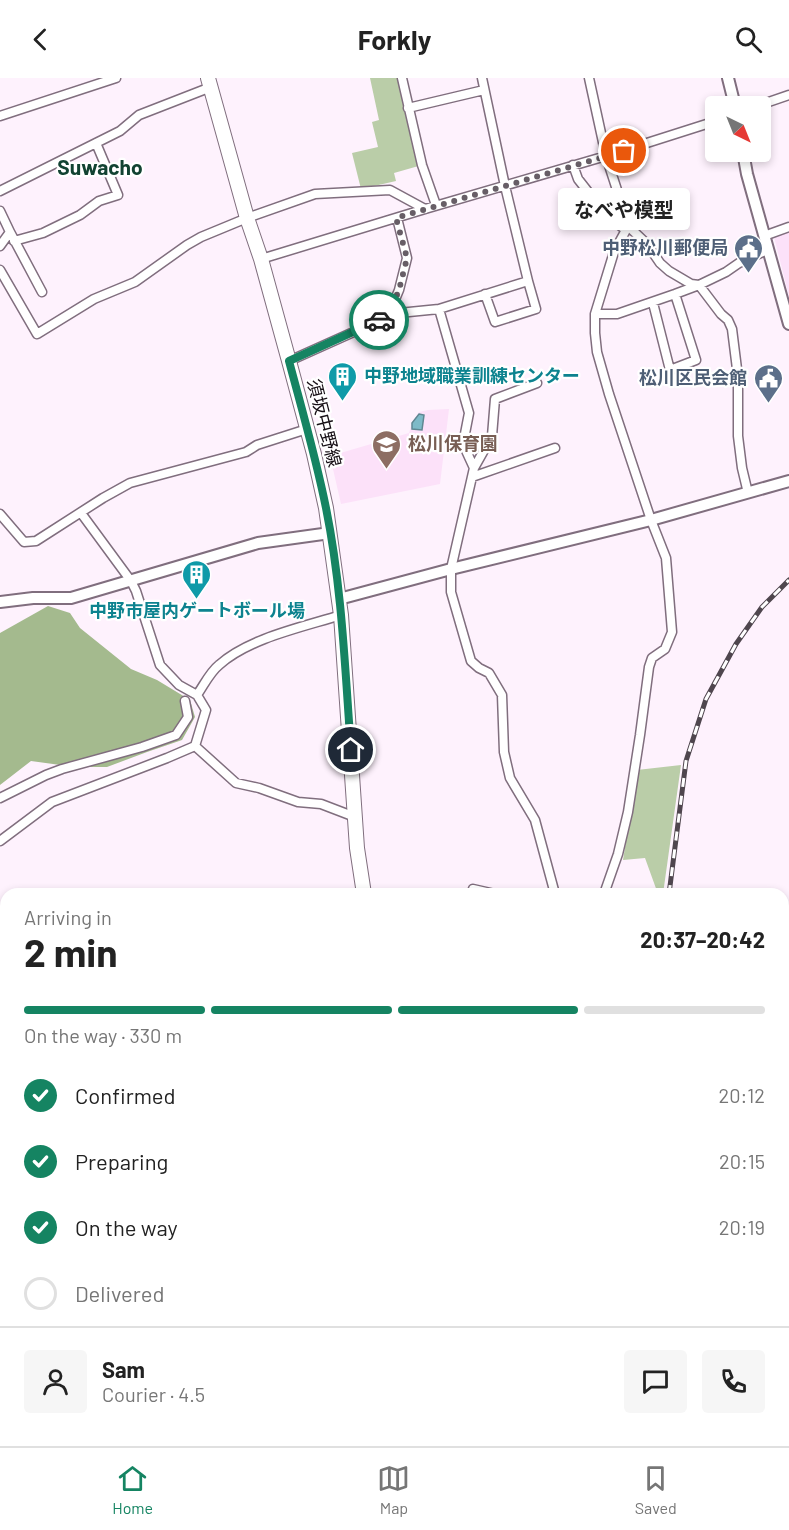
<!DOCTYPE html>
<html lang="en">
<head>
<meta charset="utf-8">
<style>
	:root { --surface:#fff; --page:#f6f6f6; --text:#222; --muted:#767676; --line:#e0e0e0; --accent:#158462 }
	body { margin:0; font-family:Barlow,"Noto Sans JP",sans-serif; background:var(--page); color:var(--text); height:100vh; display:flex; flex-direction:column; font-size:22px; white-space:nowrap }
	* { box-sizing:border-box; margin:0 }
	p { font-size:20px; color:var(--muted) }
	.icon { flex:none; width:33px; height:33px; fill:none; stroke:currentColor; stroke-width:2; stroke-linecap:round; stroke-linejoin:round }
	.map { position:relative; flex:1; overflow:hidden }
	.panel { position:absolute; left:0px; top:810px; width:789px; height:558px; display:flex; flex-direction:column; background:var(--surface); border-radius:18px 18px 0 0; box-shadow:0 3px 9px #0003 }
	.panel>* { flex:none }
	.needle { width:39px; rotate:137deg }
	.fabs { position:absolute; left:705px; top:18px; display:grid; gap:12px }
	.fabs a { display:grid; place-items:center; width:66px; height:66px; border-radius:6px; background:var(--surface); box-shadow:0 3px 9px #0003; font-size:30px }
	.pin { position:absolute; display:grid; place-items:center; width:51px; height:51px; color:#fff; margin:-26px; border:3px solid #fff; border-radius:50%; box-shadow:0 2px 6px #0007 }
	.courier { position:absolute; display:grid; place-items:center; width:60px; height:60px; margin:-30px; border:4px solid #158462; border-radius:50%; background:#fff; color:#222; box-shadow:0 2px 8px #0007 }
	.bubble { position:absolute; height:42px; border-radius:6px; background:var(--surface); box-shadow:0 3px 9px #0003; font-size:20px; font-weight:700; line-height:42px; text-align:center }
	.headline em { font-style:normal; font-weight:700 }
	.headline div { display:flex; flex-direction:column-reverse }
	.headline { display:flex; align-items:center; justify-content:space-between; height:102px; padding:0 24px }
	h1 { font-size:39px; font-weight:700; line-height:45px }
	.bar { display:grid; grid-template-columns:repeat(4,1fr); gap:9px 6px; align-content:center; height:72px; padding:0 24px }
	.bar i { height:8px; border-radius:4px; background:var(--line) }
	.bar .on { background:var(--accent) }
	.bar p { grid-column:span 4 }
	.line { display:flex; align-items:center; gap:15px; padding:0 24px; border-top:2px solid var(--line) }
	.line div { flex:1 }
	.round { display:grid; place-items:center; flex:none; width:63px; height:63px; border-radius:6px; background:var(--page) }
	ol { padding:0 24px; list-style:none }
	li { display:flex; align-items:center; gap:18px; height:66px }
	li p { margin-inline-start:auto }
	li .icon { padding:6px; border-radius:50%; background:var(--accent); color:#fff; stroke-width:4 }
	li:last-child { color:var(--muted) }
	li i { width:33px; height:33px; border:3px solid var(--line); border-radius:50% }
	header { display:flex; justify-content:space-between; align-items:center; height:78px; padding:0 24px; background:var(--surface); font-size:27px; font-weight:700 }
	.menu { display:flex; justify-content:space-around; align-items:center; height:84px; border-top:2px solid var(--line); background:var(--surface); font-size:16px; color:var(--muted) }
	.menu a { display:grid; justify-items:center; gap:3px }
	.menu .on { color:var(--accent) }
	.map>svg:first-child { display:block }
</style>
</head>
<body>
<header><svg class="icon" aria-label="back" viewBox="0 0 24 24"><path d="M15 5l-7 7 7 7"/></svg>Forkly<svg class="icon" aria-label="search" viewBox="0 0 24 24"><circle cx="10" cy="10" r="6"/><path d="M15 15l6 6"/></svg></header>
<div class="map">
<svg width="789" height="1368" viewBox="0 0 789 1368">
	<rect width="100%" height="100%" fill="#fef2fd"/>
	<path fill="#fce1f9" d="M789,152V218L774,159Z
		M449,331L440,406L341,426L330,378L409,355L412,345L419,334L428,332Z"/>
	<path fill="#bacda8" d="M370,0H402L422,87L394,95L396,103L361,111L352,75L378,69L372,44L379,42Z
		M681,687L663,816H658L645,780L623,782L637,692Z"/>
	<path fill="#a4ba8e" d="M48,528L70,535L80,550L131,591L157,602L190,622L195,639L182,662L147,674L107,689H75L31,683L0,707V555Z
		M0,1053L2,1054L6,1058V1118L3,1128L6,1132V1352L0,1351Z"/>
	<path fill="#7ebac8" stroke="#5f8792" stroke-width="1.5" d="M419,336L424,337L422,352L412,351V345Z"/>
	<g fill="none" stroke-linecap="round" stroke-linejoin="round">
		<defs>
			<path id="minor" d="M402,0L422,87L436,127
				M589,0L606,78L629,149L626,152L614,174L595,236V255L597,274L609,316L651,442L666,480L672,554L665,571L652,580L649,589L640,657L628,734L618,776L604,816
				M757,28L789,17
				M408,30L484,12
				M0,38L116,0
				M573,87L578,101L607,138L626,152
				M0,113L120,53L139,37L211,9
				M0,133L10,154L0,168
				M629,149L647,166L660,185L669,193L691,206L699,207L721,236L728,242L732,251L738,299V358L742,390L748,415
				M10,154L42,214
				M764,158L789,149
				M14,163L43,155L80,137L99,123L118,117L96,65
				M261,181L425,131L606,78L716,43
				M0,192L37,256L94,221L135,204L187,167L201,159L247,140L315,116L390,112L425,131
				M485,216L495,244L536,231L528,203
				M653,225L670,292L696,282L675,216
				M439,231L469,335L463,366L474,390
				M389,236L439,231L528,203L505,108L482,0
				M595,236H617L675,216L699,207L726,194L739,185L767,172
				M289,283L378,243L389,236L399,212L407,180L397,140
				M537,305L495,321L492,358L474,390L451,491V514L471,583L479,590L489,595L502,617L504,674L510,700L535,742L555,816
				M472,399L555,370
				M81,435L131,503L136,513L160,587L179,607L197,617L206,632L195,668L236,705L259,710L298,724L321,726L355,739
				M0,436L24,464L36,463L103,420L130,405L246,374L257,367L307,351
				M197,617C204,607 210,594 219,587C249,560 303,549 341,537
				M0,720L46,697L62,691L142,669L176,657L188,639L185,623
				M0,763L52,724L167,680L195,668
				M473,811L495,816
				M0,1018L6,1030
				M783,1348L789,1346
				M603,1362L604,1368
				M709,1362V1368
				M516,1368L518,1362"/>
			<path id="tertiary" d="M728,0L735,28
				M743,74L747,96L789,246
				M339,521L451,491L651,442L789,403
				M0,524L33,520H71L258,465L330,455"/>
			<path id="primary" d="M208,0L247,140L261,181L289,283L314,376L326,430L341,537L357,770L364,816
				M486,1362L487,1368"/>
		</defs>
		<use href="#minor" stroke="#806e7e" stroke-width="11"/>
		<use href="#tertiary" stroke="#806e7e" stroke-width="14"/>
		<use href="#primary" stroke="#806e7e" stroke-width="16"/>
		<use href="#minor" stroke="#fff" stroke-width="8"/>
		<use href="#tertiary" stroke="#fff" stroke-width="10"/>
		<use href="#primary" stroke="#fff" stroke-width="14"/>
		<defs>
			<path id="rail" d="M669,816L686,683L706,621L736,566L762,529L789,502
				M783,1266L789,1275"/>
		</defs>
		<use href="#rail" stroke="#4f464e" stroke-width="5"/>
		<use href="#rail" stroke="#fff" stroke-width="3" stroke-dasharray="9" stroke-linecap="butt"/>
	</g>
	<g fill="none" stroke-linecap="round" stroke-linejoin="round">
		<path stroke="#675e66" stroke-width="6" stroke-dasharray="0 10.8" d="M379,242L389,236L399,212L407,180L396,140L624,73"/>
		<path stroke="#158462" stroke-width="8" d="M351,672C345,592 342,509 326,430C316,380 302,332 289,283L379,242"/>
	</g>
	<defs>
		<symbol id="civic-pin" viewBox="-11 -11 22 30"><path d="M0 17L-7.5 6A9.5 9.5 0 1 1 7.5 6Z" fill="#5c6f8a" stroke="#fff"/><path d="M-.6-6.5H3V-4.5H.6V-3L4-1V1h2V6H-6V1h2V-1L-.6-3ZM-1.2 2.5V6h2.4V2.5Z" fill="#fff"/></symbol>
		<symbol id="building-pin" viewBox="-11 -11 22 30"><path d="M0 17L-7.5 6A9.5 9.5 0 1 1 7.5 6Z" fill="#0f9aa8" stroke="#fff"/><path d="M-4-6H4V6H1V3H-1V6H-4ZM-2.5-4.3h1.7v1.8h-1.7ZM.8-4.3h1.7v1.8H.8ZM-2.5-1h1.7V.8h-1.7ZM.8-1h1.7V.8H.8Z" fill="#fff"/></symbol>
		<symbol id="school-pin" viewBox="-11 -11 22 30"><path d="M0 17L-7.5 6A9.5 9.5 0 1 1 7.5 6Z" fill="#8d6e63" stroke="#fff"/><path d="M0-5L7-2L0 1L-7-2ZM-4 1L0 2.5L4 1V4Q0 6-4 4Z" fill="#fff"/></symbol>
	</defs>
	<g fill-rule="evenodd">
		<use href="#civic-pin" x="732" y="154" width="33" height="45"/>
		<use href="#building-pin" x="326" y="282" width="33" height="45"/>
		<use href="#civic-pin" x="752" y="284" width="33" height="45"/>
		<use href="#school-pin" x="370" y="350" width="33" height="45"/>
		<use href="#building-pin" x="180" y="480" width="33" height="45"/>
	</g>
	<g text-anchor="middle" stroke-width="4.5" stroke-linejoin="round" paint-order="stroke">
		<g font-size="18" font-weight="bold" fill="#4e5e75" stroke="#fff" text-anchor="end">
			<text x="728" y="176">中野松川郵便局</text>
			<text x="747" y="306">松川区民会館</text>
		</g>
		<g font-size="18" font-weight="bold" fill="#0d838f" stroke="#fff" text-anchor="start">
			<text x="364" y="304">中野地域職業訓練センター</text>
			<text x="197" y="539" text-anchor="middle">中野市屋内ゲートボール場</text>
		</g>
		<g font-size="18" fill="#160f15" stroke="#fff">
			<text transform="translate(324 345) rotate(76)" y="6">須坂中野線</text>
		</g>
		<g font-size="18" font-weight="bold" fill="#785e54" stroke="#fff" text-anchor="start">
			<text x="408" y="372">松川保育園</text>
		</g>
		<g font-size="21" font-weight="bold" fill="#124332" stroke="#fff">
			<text x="100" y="97">Suwacho</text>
		</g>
	</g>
</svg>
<div class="fabs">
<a><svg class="needle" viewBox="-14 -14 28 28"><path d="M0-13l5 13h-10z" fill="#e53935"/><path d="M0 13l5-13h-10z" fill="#767676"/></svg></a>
</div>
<div class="pin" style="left:624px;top:73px;background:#ea580c"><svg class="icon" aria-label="bag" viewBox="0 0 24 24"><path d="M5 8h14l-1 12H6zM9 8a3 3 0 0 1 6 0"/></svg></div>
<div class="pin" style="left:351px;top:672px;background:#1f2937"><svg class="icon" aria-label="home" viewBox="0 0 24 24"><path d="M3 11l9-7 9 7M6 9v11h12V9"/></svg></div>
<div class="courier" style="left:379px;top:242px"><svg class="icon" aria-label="car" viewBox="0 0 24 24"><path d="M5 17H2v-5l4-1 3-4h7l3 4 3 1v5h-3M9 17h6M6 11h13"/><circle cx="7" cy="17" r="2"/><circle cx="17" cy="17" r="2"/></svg></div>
<div class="bubble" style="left:558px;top:110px;width:132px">なべや模型</div>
<section class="panel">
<div class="headline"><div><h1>2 min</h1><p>Arriving in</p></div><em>20:37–20:42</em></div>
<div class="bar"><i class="on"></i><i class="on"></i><i class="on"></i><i></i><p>On the way · 330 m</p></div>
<ol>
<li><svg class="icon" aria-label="check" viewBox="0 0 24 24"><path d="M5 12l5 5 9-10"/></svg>Confirmed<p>20:12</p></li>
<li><svg class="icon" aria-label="check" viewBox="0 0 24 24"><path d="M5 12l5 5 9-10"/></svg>Preparing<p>20:15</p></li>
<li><svg class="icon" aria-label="check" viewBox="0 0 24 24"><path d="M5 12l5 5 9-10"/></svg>On the way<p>20:19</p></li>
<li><i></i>Delivered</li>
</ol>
<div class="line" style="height:108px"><a class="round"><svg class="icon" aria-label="person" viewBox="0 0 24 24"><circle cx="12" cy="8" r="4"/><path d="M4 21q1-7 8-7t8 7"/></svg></a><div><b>Sam</b><p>Courier · 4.5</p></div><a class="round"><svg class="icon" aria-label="chat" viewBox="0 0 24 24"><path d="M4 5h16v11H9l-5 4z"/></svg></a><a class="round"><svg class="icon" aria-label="phone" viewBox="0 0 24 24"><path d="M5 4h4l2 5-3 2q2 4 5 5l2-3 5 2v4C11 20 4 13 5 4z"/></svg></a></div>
</section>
</div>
<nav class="menu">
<a class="on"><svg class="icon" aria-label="home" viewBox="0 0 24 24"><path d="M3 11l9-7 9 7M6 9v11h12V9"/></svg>Home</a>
<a><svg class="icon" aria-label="map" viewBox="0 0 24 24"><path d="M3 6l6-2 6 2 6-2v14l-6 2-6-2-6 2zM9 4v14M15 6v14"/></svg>Map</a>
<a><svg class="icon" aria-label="saved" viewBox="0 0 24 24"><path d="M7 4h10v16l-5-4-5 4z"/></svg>Saved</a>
</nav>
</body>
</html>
